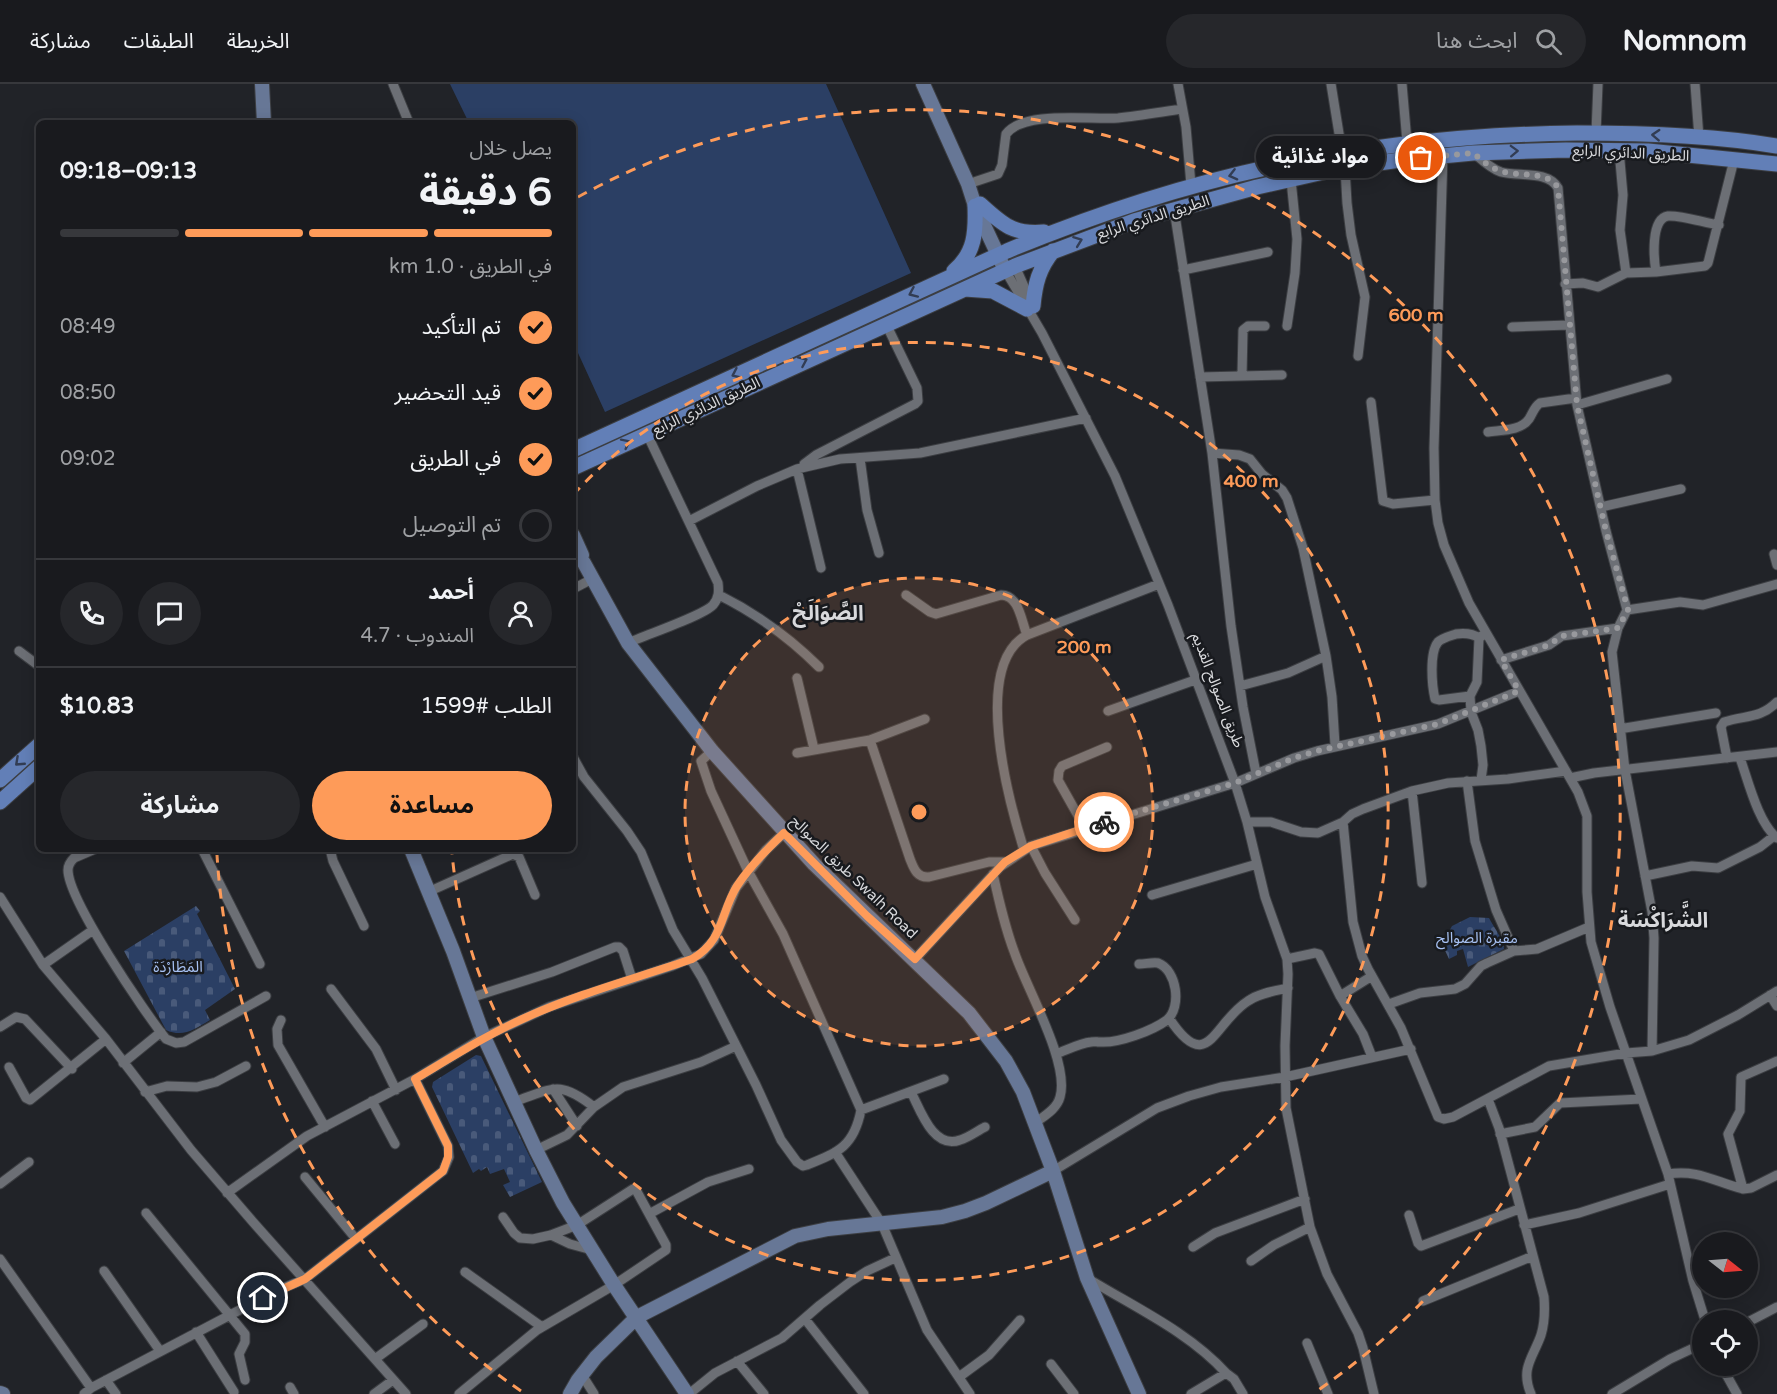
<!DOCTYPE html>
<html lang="ar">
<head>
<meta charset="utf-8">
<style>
	:root { --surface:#191a1e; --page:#26272b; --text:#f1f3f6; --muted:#9fa1a4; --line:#37383c; --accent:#fe9b59 }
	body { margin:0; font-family:"Varela Round","Noto Sans Arabic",sans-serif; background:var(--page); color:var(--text); direction:rtl; height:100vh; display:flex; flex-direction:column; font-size:22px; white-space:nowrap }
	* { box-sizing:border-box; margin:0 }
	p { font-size:20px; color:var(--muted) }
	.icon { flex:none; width:33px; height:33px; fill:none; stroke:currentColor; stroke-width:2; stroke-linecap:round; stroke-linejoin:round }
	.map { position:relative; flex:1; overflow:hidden; direction:ltr }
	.drawer { position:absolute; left:36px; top:36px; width:540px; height:732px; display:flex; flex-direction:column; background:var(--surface); border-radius:9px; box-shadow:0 3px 15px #0003,0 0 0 2px var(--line); direction:rtl }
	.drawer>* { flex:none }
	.needle { width:39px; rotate:107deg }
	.fabs { position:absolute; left:1692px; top:1148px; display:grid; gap:12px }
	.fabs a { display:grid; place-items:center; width:66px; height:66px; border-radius:50%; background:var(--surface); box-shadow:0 3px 15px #0003,0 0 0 2px var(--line); font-size:30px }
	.pin { position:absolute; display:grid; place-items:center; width:51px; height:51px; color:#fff; margin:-26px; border:3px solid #fff; border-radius:50%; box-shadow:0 2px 6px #0007 }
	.courier { position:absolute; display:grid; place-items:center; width:60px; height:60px; margin:-30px; border:4px solid #fe9b59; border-radius:50%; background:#fff; color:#222; box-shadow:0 2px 8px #0007 }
	.bubble { position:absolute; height:42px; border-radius:21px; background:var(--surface); box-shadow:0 3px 15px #0003,0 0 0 2px var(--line); font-size:20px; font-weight:700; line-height:42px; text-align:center; direction:rtl }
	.summary em { font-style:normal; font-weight:700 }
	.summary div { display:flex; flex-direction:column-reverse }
	.summary { display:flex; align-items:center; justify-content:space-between; height:102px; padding:0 24px }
	h1 { font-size:39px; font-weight:700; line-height:45px }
	.bar { display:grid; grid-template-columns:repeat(4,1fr); gap:9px 6px; align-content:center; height:72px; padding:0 24px }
	.bar i { height:8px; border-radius:4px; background:var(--line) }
	.bar .active { background:var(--accent) }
	.bar p { grid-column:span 4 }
	.line { display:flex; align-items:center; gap:15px; padding:0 24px; border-top:2px solid var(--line) }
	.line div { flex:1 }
	.round { display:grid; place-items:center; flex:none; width:63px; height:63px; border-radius:32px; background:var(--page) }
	ol { padding:0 24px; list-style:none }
	li { display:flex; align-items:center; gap:18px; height:66px }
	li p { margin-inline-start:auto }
	li .icon { padding:6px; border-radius:50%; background:var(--accent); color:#111; stroke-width:4 }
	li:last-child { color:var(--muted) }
	li i { width:33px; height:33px; border:3px solid var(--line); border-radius:50% }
	.primary-button { display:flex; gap:12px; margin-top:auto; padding:12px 24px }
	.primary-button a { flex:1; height:69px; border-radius:36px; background:var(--accent); color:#111; font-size:24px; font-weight:700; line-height:69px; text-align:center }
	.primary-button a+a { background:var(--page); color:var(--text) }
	header { display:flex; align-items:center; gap:36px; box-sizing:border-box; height:84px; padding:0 30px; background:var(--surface); border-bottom:2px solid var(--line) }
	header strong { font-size:28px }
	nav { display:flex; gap:33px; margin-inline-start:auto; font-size:21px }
	.search { width:420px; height:54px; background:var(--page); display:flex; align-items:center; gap:15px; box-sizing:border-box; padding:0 21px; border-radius:33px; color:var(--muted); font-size:22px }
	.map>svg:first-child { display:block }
</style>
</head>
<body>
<header>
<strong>Nomnom</strong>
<div class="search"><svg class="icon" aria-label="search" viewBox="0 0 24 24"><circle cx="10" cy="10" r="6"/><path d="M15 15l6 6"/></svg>ابحث هنا</div>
<nav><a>الخريطة</a><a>الطبقات</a><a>مشاركة</a></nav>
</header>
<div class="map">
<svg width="1777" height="1310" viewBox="0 0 1777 1310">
	<defs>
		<pattern id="cemetery-stones" width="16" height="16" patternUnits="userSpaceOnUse" patternTransform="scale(1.5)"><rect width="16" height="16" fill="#2b3f64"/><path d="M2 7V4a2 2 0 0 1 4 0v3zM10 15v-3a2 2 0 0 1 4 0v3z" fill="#495a7a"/></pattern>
	</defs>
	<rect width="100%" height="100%" fill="#212328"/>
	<path fill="#2b3f64" d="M450,0H826L911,189L605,328L573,258V39H469Z"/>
	<path fill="url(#cemetery-stones)" d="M196,822L200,827L197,830L235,905L205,926L210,936C195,945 183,954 166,946L124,867Z
		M1470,833L1489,834C1494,844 1504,856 1504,865L1468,883L1463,865L1457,867V871L1449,875L1442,860L1452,842Z
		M476,971L481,972L542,1098L510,1113L503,1101L510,1098L504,1085L490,1090L487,1083L481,1087L479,1085L473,1089L432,1003L433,998Z"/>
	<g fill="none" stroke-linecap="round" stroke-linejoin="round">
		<defs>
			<path id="street" d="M393,0L409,39
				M1178,0L1186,43L1191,101
				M1331,0L1342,68
				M1402,0L1407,58
				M1695,0L1699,54
				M1596,49L1598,0
				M1474,69C1482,76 1490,84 1501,88C1518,93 1548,86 1558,104L1577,321L1606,447L1627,526L1618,544L1612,568L1625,686L1652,828L1654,854L1652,967
				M1443,70L1434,364L1435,416L1438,439L1444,461L1469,519L1578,708L1587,732V808L1591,858L1610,923L1668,1090L1693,1197L1705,1236
				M1345,84L1347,119L1351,151L1365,213L1358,272
				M968,100L998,90L1002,81L1006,50C1024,26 1090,36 1118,34C1139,32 1161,28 1182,25
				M1174,125L1212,369L1231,542L1243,623L1256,689
				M1015,182L1031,218
				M1005,186L1042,249L1115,392L1168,521L1235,699L1247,738L1265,813L1287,875L1288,890L1285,962L1286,1024L1310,1143L1327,1190L1358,1249L1363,1264L1374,1310
				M1183,186L1268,168
				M1656,188C1654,176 1650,135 1668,132C1681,131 1705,139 1719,141
				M1626,189L1656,188L1705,182L1708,179L1734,76
				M1565,200L1583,199L1598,203L1626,189L1620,146L1623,111L1619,66
				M1287,242L1295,189L1297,155L1291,96
				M1512,243L1569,241
				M1242,291L1243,246L1248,242H1265
				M1200,293L1282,291
				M1371,318L1383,417L1393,420L1435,416
				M1577,321L1667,295
				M1488,348C1501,346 1521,347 1529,335C1533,329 1534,323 1540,319L1576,314
				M1212,369L1239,371L1250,375L1262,390L1282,406L1287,414L1303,464L1326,572L1332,613L1335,661
				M860,374L867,426L879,469
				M804,380L816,371L915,320L918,317L917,304L886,240
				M797,385L821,484
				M1601,423L1681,405
				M689,437L757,402L797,385L840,375L920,369L1086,334
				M1774,470L1777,481
				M573,505L592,495
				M719,511C757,530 789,553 819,583
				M906,511L930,528L936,530L1001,511C1019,511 1021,536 1027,551
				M1627,526L1680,518L1703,521L1777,500
				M628,559C645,551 703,532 713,521C719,514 719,507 718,499L647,350
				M19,567L39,582
				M1501,576L1549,561L1562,552L1618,544
				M797,594L814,665
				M1240,602L1288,589L1326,572
				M1470,612L1439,616L1435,615C1432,602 1429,569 1438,558C1442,554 1450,552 1456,550C1464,549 1472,549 1479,554
				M1108,627L1195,596
				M1619,645L1716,629
				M870,656L910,775C914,785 917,794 929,793L989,778H1005
				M797,669L870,656L925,635
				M573,673L584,693L627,747L641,768L673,846L702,894L756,1001L781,1056L797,1078L803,1082L807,1081C839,1068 854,1062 861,1026L783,850L748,787L711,707L701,677L712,667
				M1727,674L1721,643L1724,638C1745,631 1760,635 1777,618
				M1740,674C1748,696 1758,739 1777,754
				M1570,694L1594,689L1777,668
				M1481,696L1483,681L1481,662L1478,646L1471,628L1470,612L1477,598L1479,554L1486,549
				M1467,697L1475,757L1496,826L1514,867
				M1412,707L1422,799
				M1247,738H1271L1301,748L1318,749L1343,738L1352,730L1363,725L1412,707L1448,699L1508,695L1566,687
				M1343,738L1353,838L1362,872L1368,885L1401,944L1438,1033L1444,1035L1453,1033L1549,982L1626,969L1652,967L1689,956L1738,931L1777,907
				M1085,744L1058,696L1059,687L1062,682L1107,663
				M1031,762L1045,789L1075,836
				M95,765L74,774C71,777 68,782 68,786C68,816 145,929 166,955L176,959L184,958L266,912
				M202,765L260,880
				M330,765L333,777L364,842
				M1024,766C1009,718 971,581 1027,551L1159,500
				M993,790C999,817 1005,844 1015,870C1027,905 1070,979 1060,1013C1057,1025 1044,1032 1035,1039
				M1645,792L1692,782L1718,784L1760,763L1774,752
				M428,808L513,770L519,773L535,811
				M1152,811L1257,780
				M0,813L43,881L106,955L191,1066L253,1138L406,1310
				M915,875L1000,783L1031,762L1235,699L1294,674L1317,667L1438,640L1519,607
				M1287,875L1315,869L1319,870L1340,912L1363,950L1372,973
				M43,881L93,846
				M331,905L376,965L396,1006
				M1770,911L1777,922
				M1340,912L1372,892
				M470,914L552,888L615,863H619L623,867L632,895
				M1389,920L1420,909L1455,905L1465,900L1481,882L1487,879L1514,867L1537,865L1589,843
				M1169,934C1208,993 1213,939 1248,917C1259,909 1275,907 1288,904
				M281,936L277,945L278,961L325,1043
				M0,943L16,933L25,935L72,985
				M1056,970C1067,966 1080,959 1091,958C1099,957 1093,958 1101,958C1119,959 1152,947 1167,936C1182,923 1177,886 1158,879C1153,878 1145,880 1139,880
				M123,979L161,948
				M9,983L26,1014L30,1016L106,955
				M553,1005L577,1042
				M145,1008L167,1002L197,1003L216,998L246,982
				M911,1008C920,1025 933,1066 960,1056C968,1054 977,1047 985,1043
				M1488,1015L1499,1044L1544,1213C1545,1226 1545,1238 1541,1251C1533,1274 1520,1284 1531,1310
				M372,1017L395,1060
				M513,1018C553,1005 558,995 594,1023
				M861,1026L944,995
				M1500,1050L1535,1043L1560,1019L1641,1015
				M536,1066L567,1051L594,1023L623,1003L701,978L736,962
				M835,1068L882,1140L927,1246L970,1310
				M1053,1087L1157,1024L1189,1012L1221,1003L1285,993L1411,965
				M1668,1090C1698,1085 1715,1098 1743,1105L1751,1104L1777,1091
				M305,1093L356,1155
				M0,1100L29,1078
				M1743,1105L1728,1050L1740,1027L1741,993L1777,977
				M227,1109L307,1052L415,995L484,953L549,923L672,882L701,870L714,856L736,804L766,766L784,749
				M146,1129L245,1250V1258L239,1270L245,1296
				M649,1130L708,1098L749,1085
				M1409,1131L1418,1159L1421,1162L1519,1125
				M1524,1141L1579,1129L1670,1100
				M551,1151L570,1160L592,1166
				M1193,1163L1215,1149L1305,1115
				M0,1175L91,1304
				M1251,1177L1274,1161L1310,1143
				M104,1187L160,1267
				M465,1188L542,1243
				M1087,1194C1134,1223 1189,1248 1226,1289
				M1423,1217L1533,1172
				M805,1235L864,1310
				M1748,1238L1777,1223
				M196,1248L234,1308
				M1307,1259L1328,1310
				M375,1275L423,1240
				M737,1277L764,1310
				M1051,1280L1074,1310
				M1721,1281L1737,1310
				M582,1291L594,1310
				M959,1293L989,1271L1020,1236
				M106,1296L116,1310
				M290,1303L294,1310
				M84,1310L91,1304L274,1208L305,1195L443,1087L449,1073L448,1062L415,995
				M374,1310L393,1296
				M459,1310L537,1246L614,1201L666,1166V1161L636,1106L633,1105L577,1141L551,1151L533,1155L520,1154L514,1149L503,1133
				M689,1310L715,1289L782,1254L820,1221L850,1198L867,1187L895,1174
				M1191,1310L1226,1289L1234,1295L1243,1310
				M1612,1310L1670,1275L1702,1260"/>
			<path id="secondary" d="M262,0L264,39
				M923,0L968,100L975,122L1005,186
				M573,451L582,471
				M573,465L584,479L628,559L712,667L814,780L969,929L1006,977L1023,1008L1053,1087L1087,1194L1139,1310
				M411,765L453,867L484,953L536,1066L563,1119L614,1201L687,1310
				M0,1309L3,1310
				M570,1310L578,1296L596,1273L637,1233L795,1152L828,1145L942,1133L965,1127L986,1119L1053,1087"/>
			<path id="primary" d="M980,120C1002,140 1013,151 1044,148
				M954,187C975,169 976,148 975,122
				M965,205L993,207L1027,225
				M1033,222C1035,200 1039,184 1053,167
				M573,366L1007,167C1193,89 1375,51 1577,49C1643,49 1712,51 1777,62
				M573,384L1015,182L1134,137L1257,103L1337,85L1400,76L1473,69L1566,66L1648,67L1777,80
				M0,696L39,661
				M0,718L39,683"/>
		</defs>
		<use href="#street" stroke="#3c3e42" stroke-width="11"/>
		<use href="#secondary" stroke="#3c3e42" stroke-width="16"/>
		<use href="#primary" stroke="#3c3e42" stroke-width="17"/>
		<use href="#street" stroke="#6c6f75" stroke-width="9"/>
		<use href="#secondary" stroke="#677796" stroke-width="14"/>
		<use href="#primary" stroke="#627fb7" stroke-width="15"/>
	</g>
	<defs><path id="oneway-chevron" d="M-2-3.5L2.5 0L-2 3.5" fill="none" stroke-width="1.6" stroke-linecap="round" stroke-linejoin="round" transform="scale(1.5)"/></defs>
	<g stroke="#323d54">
		<use href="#oneway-chevron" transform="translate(1656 51) rotate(-177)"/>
		<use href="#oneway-chevron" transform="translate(1514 67) rotate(-2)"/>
		<use href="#oneway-chevron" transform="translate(1233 91) rotate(166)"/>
		<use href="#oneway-chevron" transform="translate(1078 157) rotate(-21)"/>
		<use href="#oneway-chevron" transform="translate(913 209) rotate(156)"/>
		<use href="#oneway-chevron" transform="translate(803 277) rotate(-24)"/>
		<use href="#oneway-chevron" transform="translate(736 290) rotate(155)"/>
		<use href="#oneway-chevron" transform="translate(626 359) rotate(-26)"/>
		<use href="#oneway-chevron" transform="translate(19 678) rotate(137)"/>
	</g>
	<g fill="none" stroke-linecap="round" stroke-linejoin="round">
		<path stroke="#98999d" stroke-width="6" stroke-dasharray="0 10.8" d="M1104,738L1235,699L1294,674L1317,667L1438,640L1519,607L1501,576L1549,561L1562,552L1618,544L1628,526L1606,447L1577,321L1558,104C1548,86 1518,93 1501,87C1490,84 1482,76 1473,69L1421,74"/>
		<path stroke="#fe9b59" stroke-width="8" d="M263,1214L305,1195L443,1087L448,1073V1062L415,995C452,973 488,950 527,933C580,909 637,894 692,875C724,857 720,829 737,802C750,782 767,765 784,749L867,832L915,875L1005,778L1031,762L1104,738"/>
	</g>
	<circle cx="919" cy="728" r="234" fill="#fe9b59" fill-opacity=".12"/>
	<g fill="none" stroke="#fe9b59" stroke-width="3" stroke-dasharray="10 8">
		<circle cx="919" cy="728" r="234"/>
		<path d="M573 411A469 469 0 1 1 452 769"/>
		<path d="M521 1307A703 703 0 0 1 217 771M578 113A703 703 0 0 1 1317 1307"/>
	</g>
	<g text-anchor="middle" stroke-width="5" stroke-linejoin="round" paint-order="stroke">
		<g font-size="15" fill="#d8d9dc" stroke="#181a1e">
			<text transform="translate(1631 69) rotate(3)" y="5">الطريق الدائري الرابع</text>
			<text transform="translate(1153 133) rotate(-17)" y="5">الطريق الدائري الرابع</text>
			<text transform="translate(706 322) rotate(-25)" y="5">الطريق الدائري الرابع</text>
			<text transform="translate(1218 606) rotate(69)" y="5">طريق الصوالح القديم</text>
			<text transform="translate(854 793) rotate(44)" y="5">طريق الصوالح Swalh Road</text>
		</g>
		<g font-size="15" fill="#a6c0f2" stroke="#181a1e">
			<text x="1477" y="859">مقبرة الصوالح</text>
			<text x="178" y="888">المَطَارْدَة</text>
		</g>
		<g font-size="21" font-weight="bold" fill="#d8d9dc" stroke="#181a1e">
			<text x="828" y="536">الصَّوَالَحْ</text>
			<text x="1663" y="843">الشَّرَاكْسَة</text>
		</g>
	</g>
	<circle cx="919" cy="728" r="9" fill="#fe9b59" stroke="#181a1e" stroke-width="3"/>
	<g font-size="18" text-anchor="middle" font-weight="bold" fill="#fe9b59" stroke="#181a1e" stroke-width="5" stroke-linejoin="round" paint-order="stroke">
		<text x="1416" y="237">600 m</text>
		<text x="1251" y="403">400 m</text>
		<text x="1084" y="569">200 m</text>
	</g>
</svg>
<div class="fabs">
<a><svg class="needle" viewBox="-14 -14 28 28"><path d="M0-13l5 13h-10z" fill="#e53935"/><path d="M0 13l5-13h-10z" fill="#9fa1a4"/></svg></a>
<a><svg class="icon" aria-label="locate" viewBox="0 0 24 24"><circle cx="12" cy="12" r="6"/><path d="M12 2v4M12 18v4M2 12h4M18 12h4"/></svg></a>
</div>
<div class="pin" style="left:1421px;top:74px;background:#ea580c"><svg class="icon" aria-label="bag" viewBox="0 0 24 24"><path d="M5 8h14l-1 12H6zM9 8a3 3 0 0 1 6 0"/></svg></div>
<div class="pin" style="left:263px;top:1214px;background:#1f2937"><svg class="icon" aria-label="home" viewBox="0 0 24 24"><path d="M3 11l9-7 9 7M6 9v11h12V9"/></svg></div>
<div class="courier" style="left:1104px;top:738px"><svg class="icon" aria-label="bike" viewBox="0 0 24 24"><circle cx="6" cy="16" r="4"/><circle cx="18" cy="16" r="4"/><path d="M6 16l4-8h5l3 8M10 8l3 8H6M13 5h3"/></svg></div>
<div class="bubble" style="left:1256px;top:52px;width:129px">مواد غذائية</div>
<section class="drawer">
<div class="summary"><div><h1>6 دقيقة</h1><p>يصل خلال</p></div><em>09:13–09:18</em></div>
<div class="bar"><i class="active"></i><i class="active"></i><i class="active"></i><i></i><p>في الطريق · 1.0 km</p></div>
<ol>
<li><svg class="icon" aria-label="check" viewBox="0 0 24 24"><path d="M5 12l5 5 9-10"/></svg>تم التأكيد<p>08:49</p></li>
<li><svg class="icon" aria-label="check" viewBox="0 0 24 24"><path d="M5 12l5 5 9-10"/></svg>قيد التحضير<p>08:50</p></li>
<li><svg class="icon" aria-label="check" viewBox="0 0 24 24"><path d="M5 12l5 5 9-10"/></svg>في الطريق<p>09:02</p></li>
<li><i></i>تم التوصيل</li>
</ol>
<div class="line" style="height:108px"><a class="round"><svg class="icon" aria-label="person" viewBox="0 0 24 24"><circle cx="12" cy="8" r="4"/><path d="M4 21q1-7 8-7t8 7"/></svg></a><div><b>أحمد</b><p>المندوب · 4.7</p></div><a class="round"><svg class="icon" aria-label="chat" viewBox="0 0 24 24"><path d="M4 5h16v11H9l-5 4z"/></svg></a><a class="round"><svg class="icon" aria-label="phone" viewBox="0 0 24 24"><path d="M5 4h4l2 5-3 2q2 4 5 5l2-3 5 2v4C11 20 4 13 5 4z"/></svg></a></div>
<div class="line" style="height:78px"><div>الطلب #1599</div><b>$10.83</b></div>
<div class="primary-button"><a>مساعدة</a><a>مشاركة</a></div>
</section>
</div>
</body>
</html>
